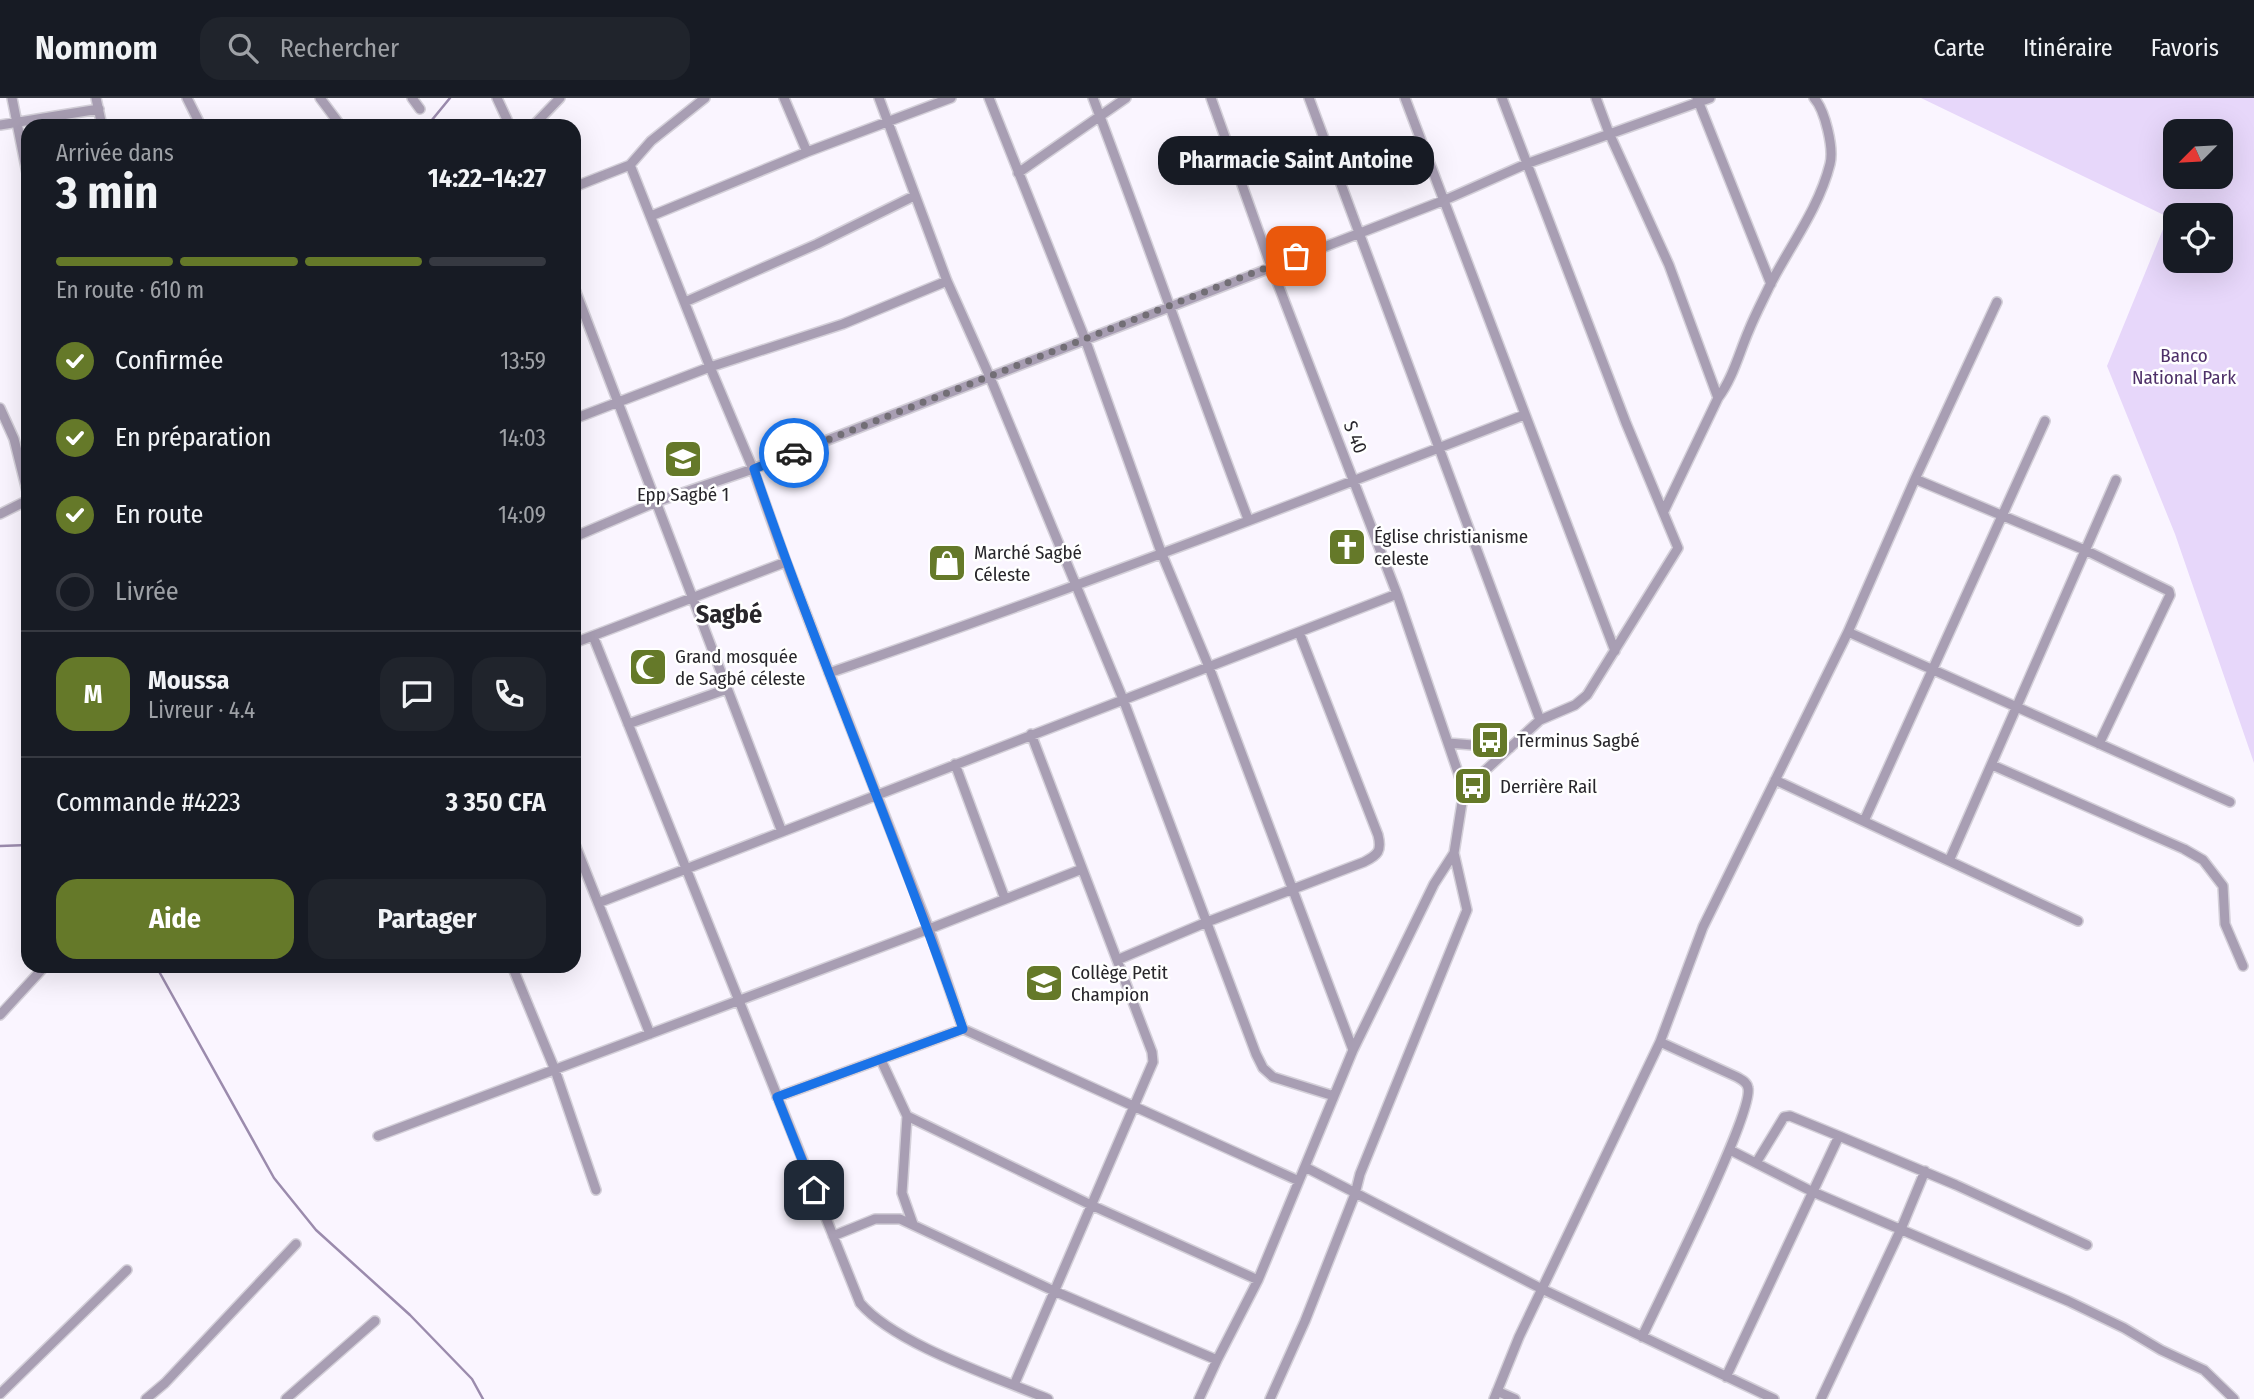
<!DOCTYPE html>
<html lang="fr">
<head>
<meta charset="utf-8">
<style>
	:root { --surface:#171b24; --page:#20242c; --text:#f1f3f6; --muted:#9ea1a6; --line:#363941; --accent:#657929 }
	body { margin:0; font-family:"Fira Sans Condensed",sans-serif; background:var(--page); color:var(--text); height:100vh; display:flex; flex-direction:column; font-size:26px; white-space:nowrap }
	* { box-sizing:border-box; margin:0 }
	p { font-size:23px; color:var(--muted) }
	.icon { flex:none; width:38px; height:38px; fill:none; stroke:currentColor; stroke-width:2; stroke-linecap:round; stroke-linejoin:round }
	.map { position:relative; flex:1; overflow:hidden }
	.panel { position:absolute; left:21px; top:21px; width:560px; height:854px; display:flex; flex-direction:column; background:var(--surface); border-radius:21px; box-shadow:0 7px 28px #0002 }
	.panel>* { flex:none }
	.needle { width:46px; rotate:246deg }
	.controls { position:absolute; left:2163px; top:21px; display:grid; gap:14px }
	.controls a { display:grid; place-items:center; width:70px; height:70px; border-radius:14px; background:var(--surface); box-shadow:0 7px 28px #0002; font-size:35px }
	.pin { position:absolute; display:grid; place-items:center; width:60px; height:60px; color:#fff; margin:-30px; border-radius:14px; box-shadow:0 4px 10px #0006 }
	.courier { position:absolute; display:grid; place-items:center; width:70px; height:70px; margin:-35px; border:5px solid #1a73e8; border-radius:50%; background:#fff; color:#222; box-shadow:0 2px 9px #0007 }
	.bubble { position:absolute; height:49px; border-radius:21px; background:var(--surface); box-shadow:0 7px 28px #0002; font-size:23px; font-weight:700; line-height:49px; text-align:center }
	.overview em { font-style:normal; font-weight:700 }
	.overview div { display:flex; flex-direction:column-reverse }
	.overview { display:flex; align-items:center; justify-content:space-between; height:119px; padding:0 35px }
	h1 { font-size:46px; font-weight:700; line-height:52px }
	.bar { display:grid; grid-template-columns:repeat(4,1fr); gap:10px 7px; align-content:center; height:84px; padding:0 35px }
	.bar i { height:9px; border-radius:5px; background:var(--line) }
	.bar .selected { background:var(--accent) }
	.bar p { grid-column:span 4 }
	.line { display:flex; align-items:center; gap:18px; padding:0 35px; border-top:2px solid var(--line) }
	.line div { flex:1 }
	.round { display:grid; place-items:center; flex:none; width:74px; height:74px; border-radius:21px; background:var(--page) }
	ol { padding:0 35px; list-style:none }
	li { display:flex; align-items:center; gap:21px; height:77px }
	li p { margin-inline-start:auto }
	li .icon { padding:7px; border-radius:50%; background:var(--accent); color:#fff; stroke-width:4 }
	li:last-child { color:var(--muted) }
	li i { width:38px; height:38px; border:4px solid var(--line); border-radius:50% }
	.primary-button { display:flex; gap:14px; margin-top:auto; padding:14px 35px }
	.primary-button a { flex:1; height:80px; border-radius:21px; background:var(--accent); color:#fff; font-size:28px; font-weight:700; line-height:80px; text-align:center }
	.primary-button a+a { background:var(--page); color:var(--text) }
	header { display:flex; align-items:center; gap:42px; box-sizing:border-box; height:98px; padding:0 35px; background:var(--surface); border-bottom:2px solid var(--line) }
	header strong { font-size:33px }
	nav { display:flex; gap:38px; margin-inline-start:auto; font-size:24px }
	.search { width:490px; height:63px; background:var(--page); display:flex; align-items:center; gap:18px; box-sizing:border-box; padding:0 24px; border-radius:21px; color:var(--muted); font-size:26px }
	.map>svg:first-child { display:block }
</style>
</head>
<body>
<header>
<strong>Nomnom</strong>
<div class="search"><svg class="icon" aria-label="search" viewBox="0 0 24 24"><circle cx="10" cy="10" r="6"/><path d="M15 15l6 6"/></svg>Rechercher</div>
<nav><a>Carte</a><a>Itinéraire</a><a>Favoris</a></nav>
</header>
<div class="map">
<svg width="2254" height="1301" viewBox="0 0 2254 1301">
	<rect width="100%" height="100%" fill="#faf5ff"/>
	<path fill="#e7d7fa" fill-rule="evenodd" d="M1921,0H2254V665L2175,436L2107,268L2168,119ZM2175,33H2221V79H2175ZM2175,117H2221V163H2175Z"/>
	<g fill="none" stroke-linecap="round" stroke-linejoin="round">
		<path stroke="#9b8bad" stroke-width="2.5" d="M427,28L450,0
			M0,748L28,747
			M156,868L274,1080L316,1132L410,1217L472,1281L483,1301"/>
		<defs>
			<path id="street" d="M12,0L28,80
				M96,0L102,28
				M187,0L201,28
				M320,0L341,28
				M412,0L420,11
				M497,0L510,28
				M784,0L807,54
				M879,0L947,183L989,277L1123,601L1256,956L1263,970L1273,979L1334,998
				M989,0L1085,241L1161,454L1209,569L1353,952
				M1093,0C1146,140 1195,281 1248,421
				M1211,0L1271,168L1397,496L1464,692
				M1309,0L1540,622
				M1405,0L1615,553
				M1596,0L1609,35L1669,167L1718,300
				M1697,0L1771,186
				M0,27L99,11
				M533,28L560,0
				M630,67L710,269L753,371L786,464L929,831L963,931
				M1018,75L1126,0
				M574,89L630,67L651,43L705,0
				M651,118L807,54L951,0
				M574,189L782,734
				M685,204L817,146L914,98
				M0,310L14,341L28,397L26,403L0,416
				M574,321L710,269L843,226L947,183
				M1915,381L2087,453L2169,493L2170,497L2099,646
				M1664,413L1718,300C1733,280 1739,255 1749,232C1755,217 1763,202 1770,187C1790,148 1819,110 1830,66C1834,50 1825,12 1814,0
				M574,439L656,404L753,371L1445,102L1526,66L1710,0
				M1848,534L2230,704
				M593,538L860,1205C896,1247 996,1279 1048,1301
				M574,545L786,464
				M829,575C1063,495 1294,406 1524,317
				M628,626L727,591
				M1448,645L1510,650
				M955,666L1005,801
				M1992,667L2184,751L2203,762L2223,788L2225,826L2243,868
				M1775,682L2078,823
				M1864,723L2045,323
				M574,744L650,936
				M1949,763L2116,382
				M598,805L1397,496
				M1117,862L1207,824L1364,764C1378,757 1382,753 1378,737L1299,534
				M512,868L555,972L596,1092
				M0,917L45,868
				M881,962L907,1018L902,1095L913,1126
				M777,999L963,931L1299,1083
				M907,1018L1091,1107L1258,1182
				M378,1038L929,831L1082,771
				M1730,1052L1813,1094L2068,1203L2124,1230L2161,1252L2204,1272L2234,1301
				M1756,1065L1784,1019L1790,1018L1839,1038
				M1305,1069L1542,1191L1774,1301
				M833,1138L875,1121H900L1054,1193L1217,1262
				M1642,1239C1658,1204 1754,1015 1748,990C1747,984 1742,982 1737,979L1660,944
				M1726,1279L1839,1038L1956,1087L2087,1147
				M1014,1287L1153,964L1152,954L1031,636
				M1497,1293L1515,1301
				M0,1296L127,1172
				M146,1301L165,1285L296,1146
				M286,1301L375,1223
				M1199,1301L1217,1262L1258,1182L1353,952L1434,786L1454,755
				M1270,1301L1305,1223L1355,1096L1360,1076L1467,812L1454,755L1464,692L1540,622L1575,607L1587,597L1678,450L1626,325L1502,0
				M1494,1301L1519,1239L1660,944L1703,829L1848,534L1915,381L1997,204
				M1821,1301L1901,1131L1925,1073"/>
		</defs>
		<use href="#street" stroke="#d4d0d9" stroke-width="12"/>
		<use href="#street" stroke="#a89eb3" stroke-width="9"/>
	</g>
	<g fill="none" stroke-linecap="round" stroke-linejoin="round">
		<path stroke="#726e75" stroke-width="7" stroke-dasharray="0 12.6" d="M794,355L1296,158"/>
		<path stroke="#1a73e8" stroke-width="9" d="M794,355L754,371C818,559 898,742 963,931L777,999L814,1092"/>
	</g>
	<defs>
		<symbol id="school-square" viewBox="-11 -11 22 22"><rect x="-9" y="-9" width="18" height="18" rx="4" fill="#657929" stroke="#fff"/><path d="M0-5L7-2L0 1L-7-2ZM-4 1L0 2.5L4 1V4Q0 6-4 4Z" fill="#fff"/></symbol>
		<symbol id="church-square" viewBox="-11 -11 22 22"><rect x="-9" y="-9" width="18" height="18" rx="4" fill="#657929" stroke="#fff"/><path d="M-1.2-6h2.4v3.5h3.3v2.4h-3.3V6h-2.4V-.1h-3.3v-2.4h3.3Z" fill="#fff"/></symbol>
		<symbol id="shop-square" viewBox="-11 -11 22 22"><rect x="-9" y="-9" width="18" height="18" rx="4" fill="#657929" stroke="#fff"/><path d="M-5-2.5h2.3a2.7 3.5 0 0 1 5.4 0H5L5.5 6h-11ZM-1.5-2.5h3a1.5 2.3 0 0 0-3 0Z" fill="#fff"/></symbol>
		<symbol id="mosque-square" viewBox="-11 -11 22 22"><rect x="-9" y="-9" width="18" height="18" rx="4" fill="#657929" stroke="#fff"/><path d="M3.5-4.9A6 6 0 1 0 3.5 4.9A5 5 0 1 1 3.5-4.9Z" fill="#fff"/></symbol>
		<symbol id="bus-square" viewBox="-11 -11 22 22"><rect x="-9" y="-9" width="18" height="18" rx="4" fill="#657929" stroke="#fff"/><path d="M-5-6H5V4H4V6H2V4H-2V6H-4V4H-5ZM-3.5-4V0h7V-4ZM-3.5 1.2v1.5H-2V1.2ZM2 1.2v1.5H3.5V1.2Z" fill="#fff"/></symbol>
		<symbol id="university-square" viewBox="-11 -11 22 22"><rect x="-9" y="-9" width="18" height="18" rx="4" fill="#657929" stroke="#fff"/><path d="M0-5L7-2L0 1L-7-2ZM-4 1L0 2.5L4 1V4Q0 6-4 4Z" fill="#fff"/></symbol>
	</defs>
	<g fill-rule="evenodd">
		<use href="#school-square" x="661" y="339" width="44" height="44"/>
		<use href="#church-square" x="1325" y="427" width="44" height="44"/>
		<use href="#shop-square" x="925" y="443" width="44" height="44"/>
		<use href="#mosque-square" x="626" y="547" width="44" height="44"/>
		<use href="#bus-square" x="1468" y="620" width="44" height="44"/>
		<use href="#bus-square" x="1451" y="666" width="44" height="44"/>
		<use href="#university-square" x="1022" y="863" width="44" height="44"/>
	</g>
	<g text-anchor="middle" stroke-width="5" stroke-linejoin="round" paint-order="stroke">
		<g font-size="19" fill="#4e3069" stroke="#fff">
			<text x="2184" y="264">Banco<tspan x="2184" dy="22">National Park</tspan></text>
		</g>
		<g font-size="19" fill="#28262b" stroke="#fff">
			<text transform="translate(1356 339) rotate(68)" y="7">S 40</text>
		</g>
		<g font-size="19" fill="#28262b" stroke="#fff" text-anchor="start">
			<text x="683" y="403" text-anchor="middle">Epp Sagbé 1</text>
			<text x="1374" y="445">Église christianisme<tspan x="1374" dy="22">celeste</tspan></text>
			<text x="974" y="461">Marché Sagbé<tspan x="974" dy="22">Céleste</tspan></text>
			<text x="675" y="565">Grand mosquée<tspan x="675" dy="22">de Sagbé céleste</tspan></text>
			<text x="1517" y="649">Terminus Sagbé</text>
			<text x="1500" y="695">Derrière Rail</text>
			<text x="1071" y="881">Collège Petit<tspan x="1071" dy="22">Champion</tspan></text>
		</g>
		<g font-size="26" font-weight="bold" fill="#28262b" stroke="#fff">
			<text x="729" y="525">Sagbé</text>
		</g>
	</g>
</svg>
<div class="controls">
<a><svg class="needle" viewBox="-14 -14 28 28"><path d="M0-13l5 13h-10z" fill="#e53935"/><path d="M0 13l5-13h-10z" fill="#9ea1a6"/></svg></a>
<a><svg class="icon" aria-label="locate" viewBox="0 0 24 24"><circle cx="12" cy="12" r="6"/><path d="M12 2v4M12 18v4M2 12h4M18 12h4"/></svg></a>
</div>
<div class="pin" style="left:1296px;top:158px;background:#ea580c"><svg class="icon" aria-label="bag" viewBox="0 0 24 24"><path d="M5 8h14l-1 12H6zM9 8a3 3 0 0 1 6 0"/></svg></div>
<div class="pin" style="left:814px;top:1092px;background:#1f2937"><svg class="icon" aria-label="home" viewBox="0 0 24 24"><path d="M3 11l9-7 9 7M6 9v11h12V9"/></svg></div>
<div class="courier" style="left:794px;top:355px"><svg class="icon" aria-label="car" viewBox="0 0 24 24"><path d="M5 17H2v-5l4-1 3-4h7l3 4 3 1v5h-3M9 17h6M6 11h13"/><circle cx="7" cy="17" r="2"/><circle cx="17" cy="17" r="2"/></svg></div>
<div class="bubble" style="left:1158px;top:38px;width:276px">Pharmacie Saint Antoine</div>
<section class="panel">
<div class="overview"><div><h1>3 min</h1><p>Arrivée dans</p></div><em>14:22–14:27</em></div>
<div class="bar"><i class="selected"></i><i class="selected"></i><i class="selected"></i><i></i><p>En route · 610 m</p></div>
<ol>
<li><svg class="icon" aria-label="check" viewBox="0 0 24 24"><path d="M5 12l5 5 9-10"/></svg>Confirmée<p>13:59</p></li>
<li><svg class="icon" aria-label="check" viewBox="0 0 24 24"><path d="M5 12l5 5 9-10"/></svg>En préparation<p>14:03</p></li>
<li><svg class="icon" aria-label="check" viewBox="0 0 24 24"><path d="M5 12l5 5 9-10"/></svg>En route<p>14:09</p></li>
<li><i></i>Livrée</li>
</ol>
<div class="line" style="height:126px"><b class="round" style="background:var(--accent);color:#fff">M</b><div><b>Moussa</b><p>Livreur · 4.4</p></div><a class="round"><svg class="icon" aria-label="chat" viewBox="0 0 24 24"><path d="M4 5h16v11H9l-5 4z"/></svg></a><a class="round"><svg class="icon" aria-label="phone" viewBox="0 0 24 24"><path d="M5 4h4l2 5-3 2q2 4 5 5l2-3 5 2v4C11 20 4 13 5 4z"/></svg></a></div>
<div class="line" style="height:91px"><div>Commande #4223</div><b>3 350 CFA</b></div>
<div class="primary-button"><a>Aide</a><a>Partager</a></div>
</section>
</div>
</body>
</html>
